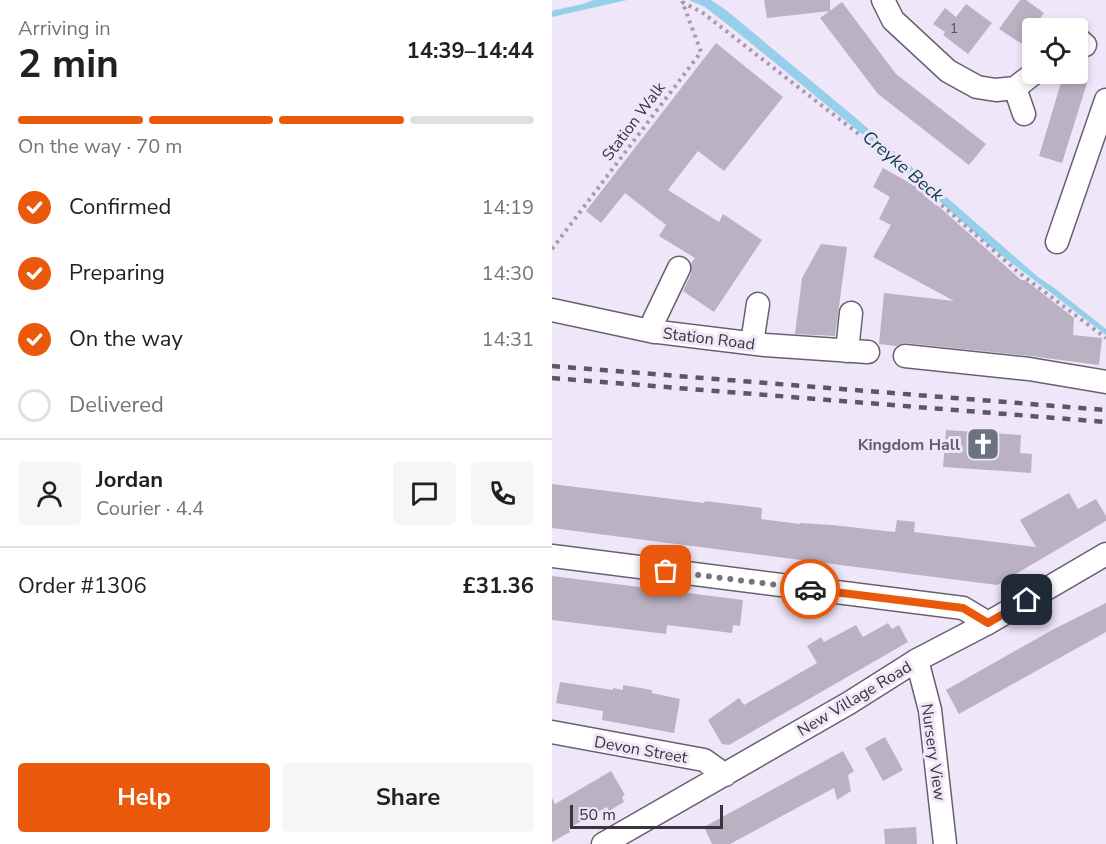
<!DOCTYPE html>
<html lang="en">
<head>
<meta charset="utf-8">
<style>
	:root { --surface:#fff; --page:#f6f6f6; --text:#202124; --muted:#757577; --line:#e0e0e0; --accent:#ea580c }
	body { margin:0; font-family:"Nunito Sans",sans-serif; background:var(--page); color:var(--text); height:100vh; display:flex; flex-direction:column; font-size:22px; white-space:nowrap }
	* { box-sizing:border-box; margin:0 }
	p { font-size:20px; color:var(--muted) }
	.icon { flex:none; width:33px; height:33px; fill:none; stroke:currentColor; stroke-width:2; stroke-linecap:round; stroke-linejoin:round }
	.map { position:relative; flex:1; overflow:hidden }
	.drawer { display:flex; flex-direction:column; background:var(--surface); width:552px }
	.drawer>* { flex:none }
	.controls { position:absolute; left:470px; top:18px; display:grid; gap:12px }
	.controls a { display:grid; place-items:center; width:66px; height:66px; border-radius:6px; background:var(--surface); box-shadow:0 3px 9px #0003; font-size:30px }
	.scale { position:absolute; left:18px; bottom:15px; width:153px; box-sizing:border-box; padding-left:6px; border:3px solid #38353c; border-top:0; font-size:16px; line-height:21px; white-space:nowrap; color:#38353c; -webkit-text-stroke:4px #f0e6fa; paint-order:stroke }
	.pin { position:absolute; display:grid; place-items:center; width:51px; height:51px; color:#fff; margin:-26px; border-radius:12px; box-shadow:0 3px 9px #0006 }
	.courier { position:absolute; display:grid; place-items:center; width:60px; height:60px; margin:-30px; border:4px solid #ea580c; border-radius:50%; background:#fff; color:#222; box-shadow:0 2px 8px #0007 }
	.summary em { font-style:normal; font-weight:700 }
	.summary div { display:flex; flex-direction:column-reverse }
	.summary { display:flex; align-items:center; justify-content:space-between; height:102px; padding:0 18px }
	h1 { font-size:39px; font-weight:700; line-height:45px }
	.bar { display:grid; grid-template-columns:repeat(4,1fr); gap:9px 6px; align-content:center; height:72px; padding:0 18px }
	.bar i { height:8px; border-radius:4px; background:var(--line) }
	.bar .current { background:var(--accent) }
	.bar p { grid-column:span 4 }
	.line { display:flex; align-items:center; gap:15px; padding:0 18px; border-top:2px solid var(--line) }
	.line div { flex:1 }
	.round { display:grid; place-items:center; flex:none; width:63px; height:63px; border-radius:6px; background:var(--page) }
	ol { padding:0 18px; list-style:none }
	li { display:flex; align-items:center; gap:18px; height:66px }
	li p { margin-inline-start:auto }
	li .icon { padding:6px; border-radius:50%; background:var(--accent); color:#fff; stroke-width:4 }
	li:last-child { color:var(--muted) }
	li i { width:33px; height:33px; border:3px solid var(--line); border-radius:50% }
	.cta { display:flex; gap:12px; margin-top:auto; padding:12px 18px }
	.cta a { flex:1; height:69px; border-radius:6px; background:var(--accent); color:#fff; font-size:24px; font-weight:700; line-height:69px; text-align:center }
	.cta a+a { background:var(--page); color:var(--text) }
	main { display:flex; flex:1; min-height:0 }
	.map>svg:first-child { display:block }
</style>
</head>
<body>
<main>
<section class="drawer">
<div class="summary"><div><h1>2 min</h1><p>Arriving in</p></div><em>14:39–14:44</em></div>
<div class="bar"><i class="current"></i><i class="current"></i><i class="current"></i><i></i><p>On the way · 70 m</p></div>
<ol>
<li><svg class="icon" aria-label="check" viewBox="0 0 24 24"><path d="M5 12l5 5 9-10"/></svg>Confirmed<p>14:19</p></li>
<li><svg class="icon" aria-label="check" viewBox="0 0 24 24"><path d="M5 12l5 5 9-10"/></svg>Preparing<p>14:30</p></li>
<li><svg class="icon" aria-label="check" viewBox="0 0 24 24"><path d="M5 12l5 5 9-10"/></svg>On the way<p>14:31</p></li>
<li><i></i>Delivered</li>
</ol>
<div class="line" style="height:108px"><a class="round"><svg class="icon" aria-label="person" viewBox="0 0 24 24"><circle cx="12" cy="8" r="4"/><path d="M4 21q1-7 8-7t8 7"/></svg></a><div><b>Jordan</b><p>Courier · 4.4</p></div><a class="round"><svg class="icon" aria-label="chat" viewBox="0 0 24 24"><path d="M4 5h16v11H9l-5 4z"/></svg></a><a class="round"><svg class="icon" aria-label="phone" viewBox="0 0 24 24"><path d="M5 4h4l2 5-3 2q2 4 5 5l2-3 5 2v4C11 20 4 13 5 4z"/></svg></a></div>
<div class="line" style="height:78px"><div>Order #1306</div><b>£31.36</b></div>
<div class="cta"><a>Help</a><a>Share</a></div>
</section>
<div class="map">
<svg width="554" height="844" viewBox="0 0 554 844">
	<rect width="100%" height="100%" fill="#f0e6fa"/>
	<path fill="#95cfea" d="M42,0H75L0,17V11L3,10L31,4Z
		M137,0H159L174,10L305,119L486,277L501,287L554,329V335L440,248L327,148L195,40L153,7Z"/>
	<path fill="#bab1c3" d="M212,0H278V11L215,18Z
		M468,0H474L492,13L470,44L447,29Z
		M290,2L344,74L434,144L417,165L326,94L268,18Z
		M414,4L440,23L416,54L391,35L393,32L381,24L393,8L404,17Z
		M164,43L231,97L172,171L146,151L116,190L167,222L171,214L210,240L162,312L131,291L139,274V263L143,258L107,236L114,225L73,193L49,223L34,211Z
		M511,76L535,83L510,163L487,156Z
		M331,168L365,187L469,280H473L522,318L521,335L550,338L547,365L478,356L354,343L344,346L327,344L332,293L402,301L321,257L339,225L327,219L338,197L321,187Z
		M269,244L295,247L283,336L243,334L250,278Z
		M394,430L469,435L468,453L480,454L479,473L391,467Z
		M0,484L152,503L153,501L210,508L209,519L248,524V523L280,525L343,532L345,520L363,522L362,532L484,547L468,520L517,493L526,509L544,499L554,516V521L445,585L0,528Z
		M0,576L191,600L188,626L181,625L180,633L115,625L114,634L0,620Z
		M554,603V632L407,714L394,690L502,629Z
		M336,623L340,629L347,625L356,642L177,745L170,744L156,720L187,698L192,705L265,663L255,646L269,637L272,642L304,625L311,637Z
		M8,682L61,690V688L71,690V685L100,690V693L128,699L122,733L50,720L51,711L4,703Z
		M333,737L351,770L331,781L313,748Z
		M291,751L302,771L296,775L299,791L285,800L282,788L178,844H160L152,827Z
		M59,771L73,795L70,797L72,802L57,811L55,807L17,828L18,832L0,842V798L3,804Z
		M364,827L365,844H333L332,829Z"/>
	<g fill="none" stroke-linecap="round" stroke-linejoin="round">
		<defs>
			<path id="minor" d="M331,0L341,20L396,71L425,87L444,90L463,88L481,74
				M525,38L533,45
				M463,88L472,114
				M505,242L554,100
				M0,310L98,331L213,345L316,352
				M102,332V320L127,268
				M200,343L206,304
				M295,351L299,313
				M353,356L477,369L554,382
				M0,556L411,608L436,623
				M365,660L378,710L393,844
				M0,732L152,760L173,775
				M51,844L297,703L365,660L436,623L554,554"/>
		</defs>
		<use href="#minor" stroke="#686070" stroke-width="25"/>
		<path stroke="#a49cab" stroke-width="4" stroke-dasharray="3 4.5" stroke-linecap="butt" d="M130,2L151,13L327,150L466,272L554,338
			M0,249L149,52L130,1"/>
		<use href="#minor" stroke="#fff" stroke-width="22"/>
		<path stroke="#5c5761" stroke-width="4.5" stroke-dasharray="8 8" stroke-linecap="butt" d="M0,366L554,410
			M0,378L554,422"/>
	</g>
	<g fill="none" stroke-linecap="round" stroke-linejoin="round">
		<path stroke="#78737e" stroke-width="6" stroke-dasharray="0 10.8" d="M114,571L258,589"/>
		<path stroke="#ea580c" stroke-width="8" d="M258,589L411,608L436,623L475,600"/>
	</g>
	<defs>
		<symbol id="church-square" viewBox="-11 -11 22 22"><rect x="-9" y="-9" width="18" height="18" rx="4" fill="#6b7280" stroke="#f0e6fa"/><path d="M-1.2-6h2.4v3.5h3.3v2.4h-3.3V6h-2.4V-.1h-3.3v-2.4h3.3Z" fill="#fff"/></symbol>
	</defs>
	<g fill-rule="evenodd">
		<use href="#church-square" x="412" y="425" width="38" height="38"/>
	</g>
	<g text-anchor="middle" stroke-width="6" stroke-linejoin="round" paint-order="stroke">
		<g font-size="14" fill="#58545e">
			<text x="402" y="33">1</text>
		</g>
		<g font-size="16" fill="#38353c" stroke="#f0e6fa">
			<text transform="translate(81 121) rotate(-53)" y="6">Station Walk</text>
			<text transform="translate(157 338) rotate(7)" y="6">Station Road</text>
			<text transform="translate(302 698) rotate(-31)" y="6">New Village Road</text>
			<text transform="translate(89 749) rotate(10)" y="6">Devon Street</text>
			<text transform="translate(382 752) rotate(82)" y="6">Nursery View</text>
		</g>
		<g font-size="16" font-weight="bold" fill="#5b616d" stroke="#f0e6fa" text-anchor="end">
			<text x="408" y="450">Kingdom Hall</text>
		</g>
		<g font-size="18" font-style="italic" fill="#043a4c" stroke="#f0e6fa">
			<text transform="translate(351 166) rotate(40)" y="6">Creyke Beck</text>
		</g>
	</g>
</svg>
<div class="controls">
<a><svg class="icon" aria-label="locate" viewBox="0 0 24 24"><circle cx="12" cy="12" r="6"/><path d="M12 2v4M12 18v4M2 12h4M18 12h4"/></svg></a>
</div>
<div class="scale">50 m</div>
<div class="pin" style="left:114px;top:571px;background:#ea580c"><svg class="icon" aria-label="bag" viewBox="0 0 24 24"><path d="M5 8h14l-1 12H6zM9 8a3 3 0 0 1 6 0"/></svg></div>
<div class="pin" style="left:475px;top:600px;background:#1f2937"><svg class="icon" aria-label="home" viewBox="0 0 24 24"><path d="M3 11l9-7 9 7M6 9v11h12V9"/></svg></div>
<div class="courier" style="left:258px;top:589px"><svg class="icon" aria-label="car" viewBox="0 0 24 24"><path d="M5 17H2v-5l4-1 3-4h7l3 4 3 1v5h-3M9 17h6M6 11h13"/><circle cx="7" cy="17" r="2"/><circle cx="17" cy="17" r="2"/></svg></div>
</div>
</main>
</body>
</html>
